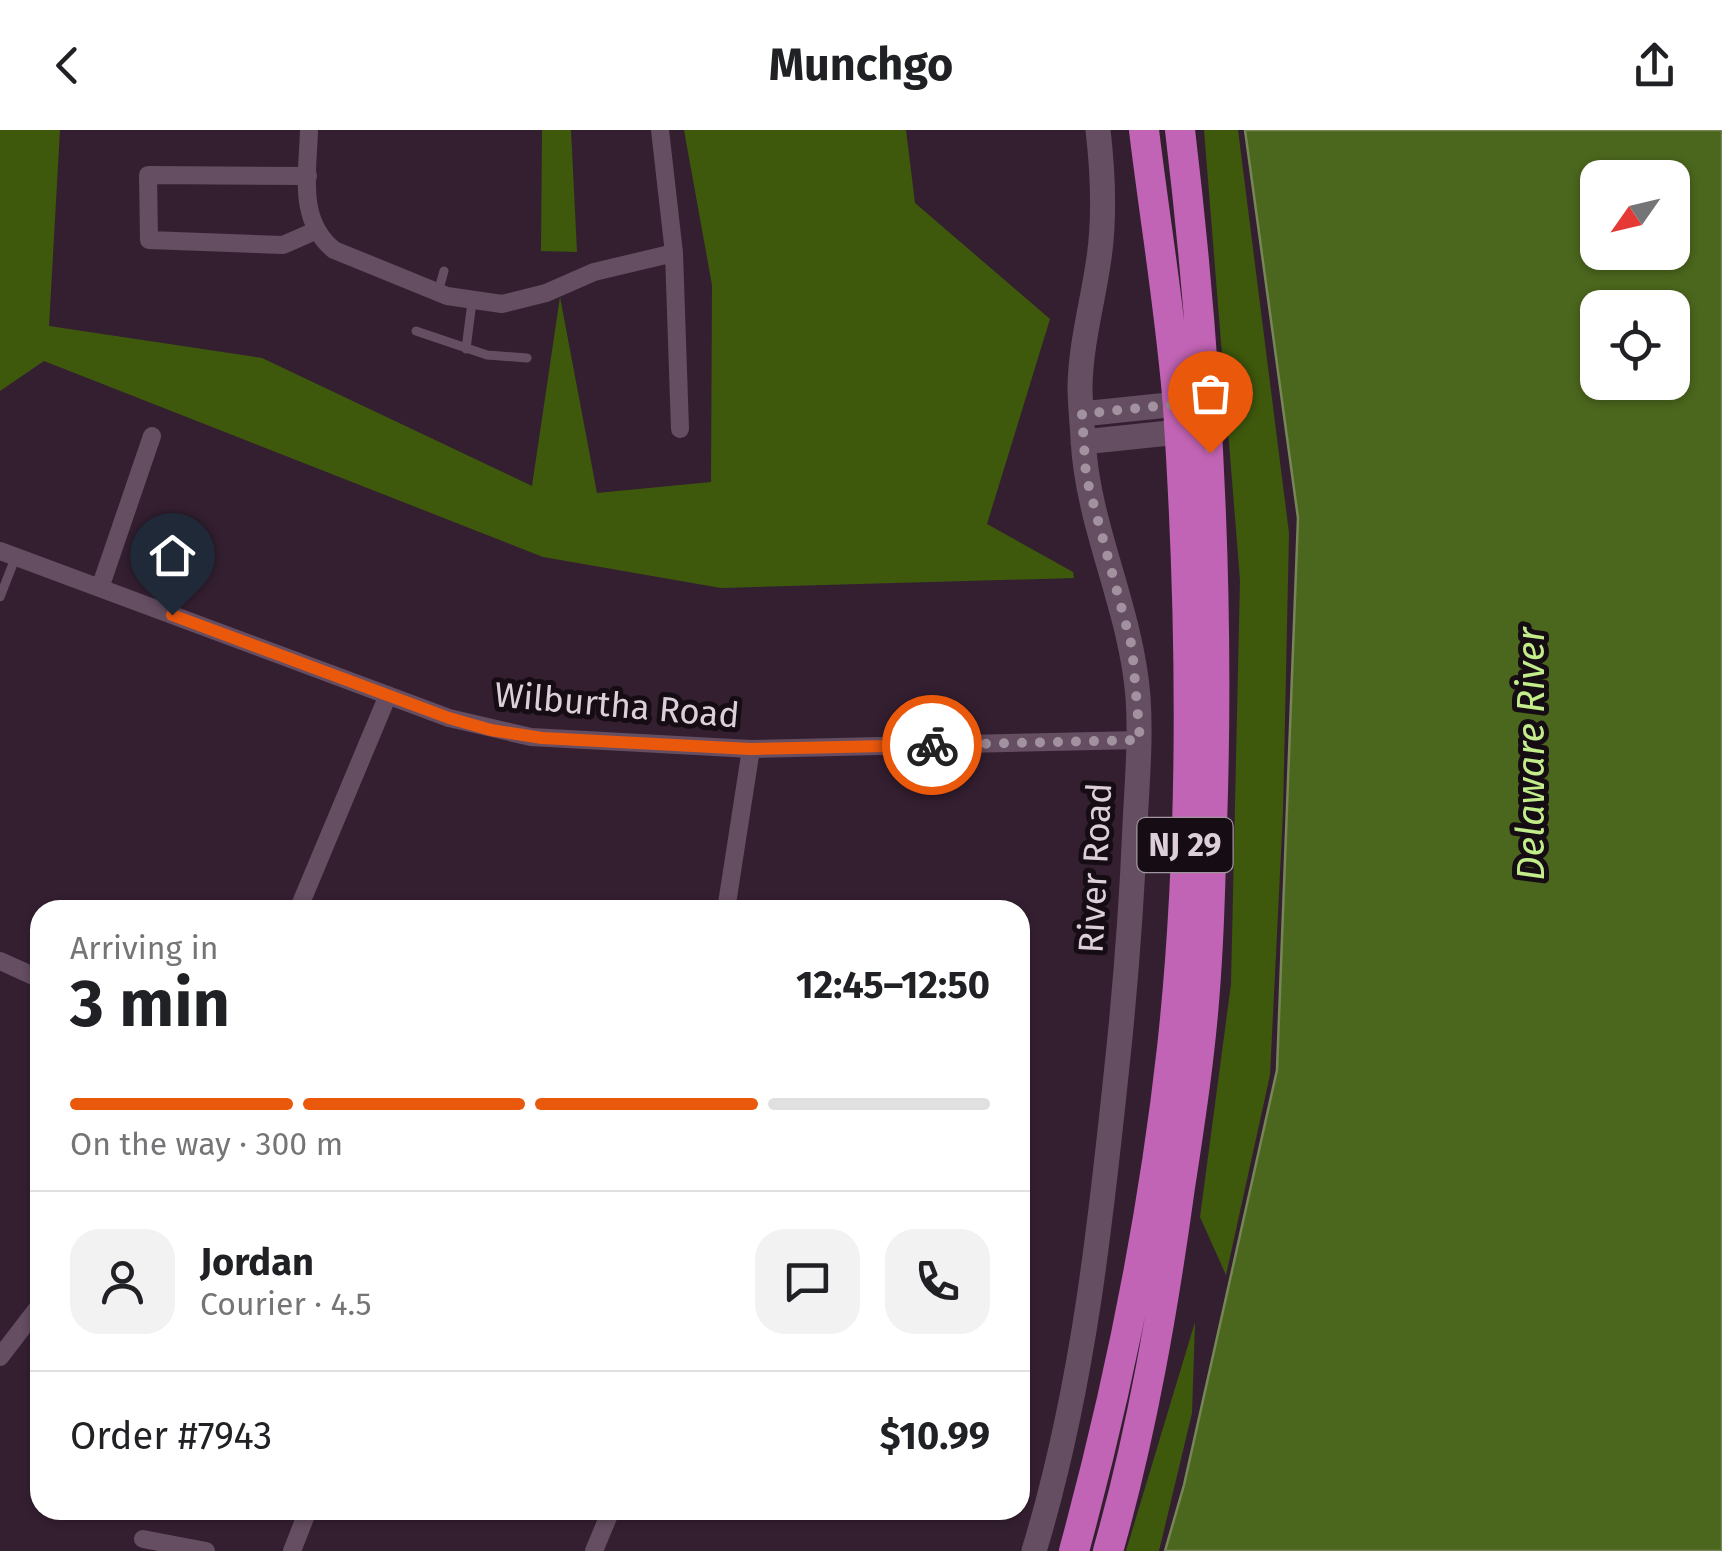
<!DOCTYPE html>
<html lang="en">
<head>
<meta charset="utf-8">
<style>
	:root { --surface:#fff; --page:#f2f2f2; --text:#202124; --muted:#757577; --line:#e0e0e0; --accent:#ea580c }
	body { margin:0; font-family:"Fira Sans",sans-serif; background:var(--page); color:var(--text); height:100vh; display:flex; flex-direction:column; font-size:38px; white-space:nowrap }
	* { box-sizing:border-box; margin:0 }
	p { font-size:32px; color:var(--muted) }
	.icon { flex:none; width:55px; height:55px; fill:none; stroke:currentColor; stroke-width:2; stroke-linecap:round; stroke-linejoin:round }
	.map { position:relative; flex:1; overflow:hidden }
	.side { position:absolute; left:30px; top:770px; width:1000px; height:620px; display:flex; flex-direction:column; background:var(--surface); border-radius:30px; box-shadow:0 2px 8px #0004 }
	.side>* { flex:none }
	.needle { width:65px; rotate:236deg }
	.tools { position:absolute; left:1580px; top:30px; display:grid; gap:20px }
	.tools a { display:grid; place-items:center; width:110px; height:110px; border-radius:20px; background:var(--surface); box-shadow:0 2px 8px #0004; font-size:50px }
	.pin { position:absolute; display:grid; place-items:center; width:85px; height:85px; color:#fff; margin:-102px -42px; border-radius:50% 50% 50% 0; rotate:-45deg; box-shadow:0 0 10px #0007 }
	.pin .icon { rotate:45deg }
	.courier { position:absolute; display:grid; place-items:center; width:100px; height:100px; margin:-50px; border:8px solid #ea580c; border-radius:50%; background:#fff; color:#222; box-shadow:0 2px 12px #0007 }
	.overview em { font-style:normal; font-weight:700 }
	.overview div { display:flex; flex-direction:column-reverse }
	.overview { display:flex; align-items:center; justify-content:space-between; height:170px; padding:0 40px }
	h1 { font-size:65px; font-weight:700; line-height:75px }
	.bar { display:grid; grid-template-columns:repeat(4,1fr); gap:15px 10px; align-content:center; height:120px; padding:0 40px }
	.bar i { height:12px; border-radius:8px; background:var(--line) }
	.bar .selected { background:var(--accent) }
	.bar p { grid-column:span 4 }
	.line { display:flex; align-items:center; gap:25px; padding:0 40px; border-top:2px solid var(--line) }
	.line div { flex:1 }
	.round { display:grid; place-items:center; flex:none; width:105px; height:105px; border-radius:30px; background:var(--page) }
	header { display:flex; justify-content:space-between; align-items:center; height:130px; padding:0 40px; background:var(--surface); font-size:45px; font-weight:700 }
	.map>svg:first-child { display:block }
</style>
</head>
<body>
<header><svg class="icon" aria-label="back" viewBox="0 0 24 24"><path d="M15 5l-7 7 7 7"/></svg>Munchgo<svg class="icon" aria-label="share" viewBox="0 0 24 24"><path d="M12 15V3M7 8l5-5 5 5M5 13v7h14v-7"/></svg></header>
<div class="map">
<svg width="1722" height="1421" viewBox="0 0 1722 1421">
	<rect width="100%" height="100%" fill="#341f31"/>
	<path fill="#3e590c" d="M0,0H60L49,196L262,228L532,356L560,167L597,363L711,352L712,155L684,0H906L915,73L1050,189L987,394L1073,442L1074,448L721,458L543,427L44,231L0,261Z
		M542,0H571L577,122L541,121Z
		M1204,0H1238L1289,403L1283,682L1270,945L1226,1145L1200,1087L1231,854L1240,450Z
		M1195,1192L1192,1283L1159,1421H1126Z"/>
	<path fill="#4b661d" stroke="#778656" stroke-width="2.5" fill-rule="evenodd" d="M1245,0H1722V1421H1165L1184,1355L1277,940L1298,388ZM1598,48H1672V122H1598ZM1598,178H1672V252H1598Z"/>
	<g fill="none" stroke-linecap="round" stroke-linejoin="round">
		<path stroke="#664e62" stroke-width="9" d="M438,162L444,141
			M416,201L487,225L527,228
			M466,219L472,172
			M0,467L16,426"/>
		<path stroke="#664e62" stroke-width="18" d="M309,0C308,43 297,90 334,120L447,166L502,174L546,163L594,142L674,123
			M660,0L674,123L680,299
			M308,46L148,45L149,110L283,115L315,101
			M0,421L449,588L531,607L751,619L1140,610
			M100,458L152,306
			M298,780L388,565
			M726,780L751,619
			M0,831L40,849
			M0,1227L40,1175
			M143,1409L206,1421
			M292,1421L308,1380
			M594,1421L611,1380"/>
		<path stroke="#664e62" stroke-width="25" d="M1082,284L1178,274L1195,281
			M1083,312L1179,302L1196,293
			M1034,1421C1085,1253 1102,1081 1120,907C1127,836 1132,766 1135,695C1137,653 1141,610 1138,567C1131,477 1087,396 1083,308C1082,291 1080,273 1080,256C1081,212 1093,171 1099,128C1105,86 1103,43 1098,0"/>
		<path stroke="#c264b5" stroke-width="30" d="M1074,1421C1119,1256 1153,1088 1172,918C1195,707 1192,489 1178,277C1171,185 1155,92 1144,0
			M1108,1421C1142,1302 1163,1180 1180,1057C1187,1012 1194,967 1199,922C1208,847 1210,771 1212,695C1220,460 1208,233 1180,0"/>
	</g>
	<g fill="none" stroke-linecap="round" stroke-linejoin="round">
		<path stroke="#a2919f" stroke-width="10" stroke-dasharray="0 18" d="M932,615L1140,610L1132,517L1086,346L1082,284L1178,274L1209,286L1210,323"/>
		<path stroke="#ea580c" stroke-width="12" d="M172,485L449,588L491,600L542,608L750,619L932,615"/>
	</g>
	<g text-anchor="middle" stroke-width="10" stroke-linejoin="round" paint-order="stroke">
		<rect fill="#160d14" stroke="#a1959f" stroke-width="2.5" x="1137.5" y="688" width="95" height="54" rx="8"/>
		<g font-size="32" font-weight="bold" fill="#ddcfda">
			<text x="1185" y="726">NJ 29</text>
		</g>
		<g font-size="35" fill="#ddcfda" stroke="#160d14">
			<text transform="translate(617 575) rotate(5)" y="12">Wilburtha Road</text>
			<text transform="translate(1095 738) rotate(-87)" y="12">River Road</text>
		</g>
		<g font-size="38" font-style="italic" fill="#c2ed8a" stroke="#160d14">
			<text transform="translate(1531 624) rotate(-90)" y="13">Delaware River</text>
		</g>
	</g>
</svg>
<div class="tools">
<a><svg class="needle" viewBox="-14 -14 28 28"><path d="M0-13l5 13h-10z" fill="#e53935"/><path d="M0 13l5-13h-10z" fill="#757577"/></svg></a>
<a><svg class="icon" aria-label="locate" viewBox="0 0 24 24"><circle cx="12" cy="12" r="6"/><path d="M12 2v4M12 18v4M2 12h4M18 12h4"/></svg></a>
</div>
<div class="pin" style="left:1210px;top:323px;background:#ea580c"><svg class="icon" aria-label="bag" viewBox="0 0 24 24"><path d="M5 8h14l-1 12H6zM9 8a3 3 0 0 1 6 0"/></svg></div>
<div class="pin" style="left:172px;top:485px;background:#1f2937"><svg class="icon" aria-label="home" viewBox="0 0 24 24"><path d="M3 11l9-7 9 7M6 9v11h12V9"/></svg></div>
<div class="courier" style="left:932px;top:615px"><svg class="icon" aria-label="bike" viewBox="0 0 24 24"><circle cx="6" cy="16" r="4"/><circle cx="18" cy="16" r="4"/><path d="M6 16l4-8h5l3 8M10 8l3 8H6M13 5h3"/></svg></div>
<section class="side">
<div class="overview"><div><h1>3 min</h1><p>Arriving in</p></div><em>12:45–12:50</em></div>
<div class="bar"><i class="selected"></i><i class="selected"></i><i class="selected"></i><i></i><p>On the way · 300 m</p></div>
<div class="line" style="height:180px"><a class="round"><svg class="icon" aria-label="person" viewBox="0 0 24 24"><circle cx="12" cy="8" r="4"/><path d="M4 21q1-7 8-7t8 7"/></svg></a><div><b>Jordan</b><p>Courier · 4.5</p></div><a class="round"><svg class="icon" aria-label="chat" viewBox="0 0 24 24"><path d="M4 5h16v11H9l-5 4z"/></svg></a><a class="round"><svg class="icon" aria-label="phone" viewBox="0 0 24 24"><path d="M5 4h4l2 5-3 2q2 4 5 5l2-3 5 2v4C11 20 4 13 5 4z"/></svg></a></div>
<div class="line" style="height:130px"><div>Order #7943</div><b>$10.99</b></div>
</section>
</div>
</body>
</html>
